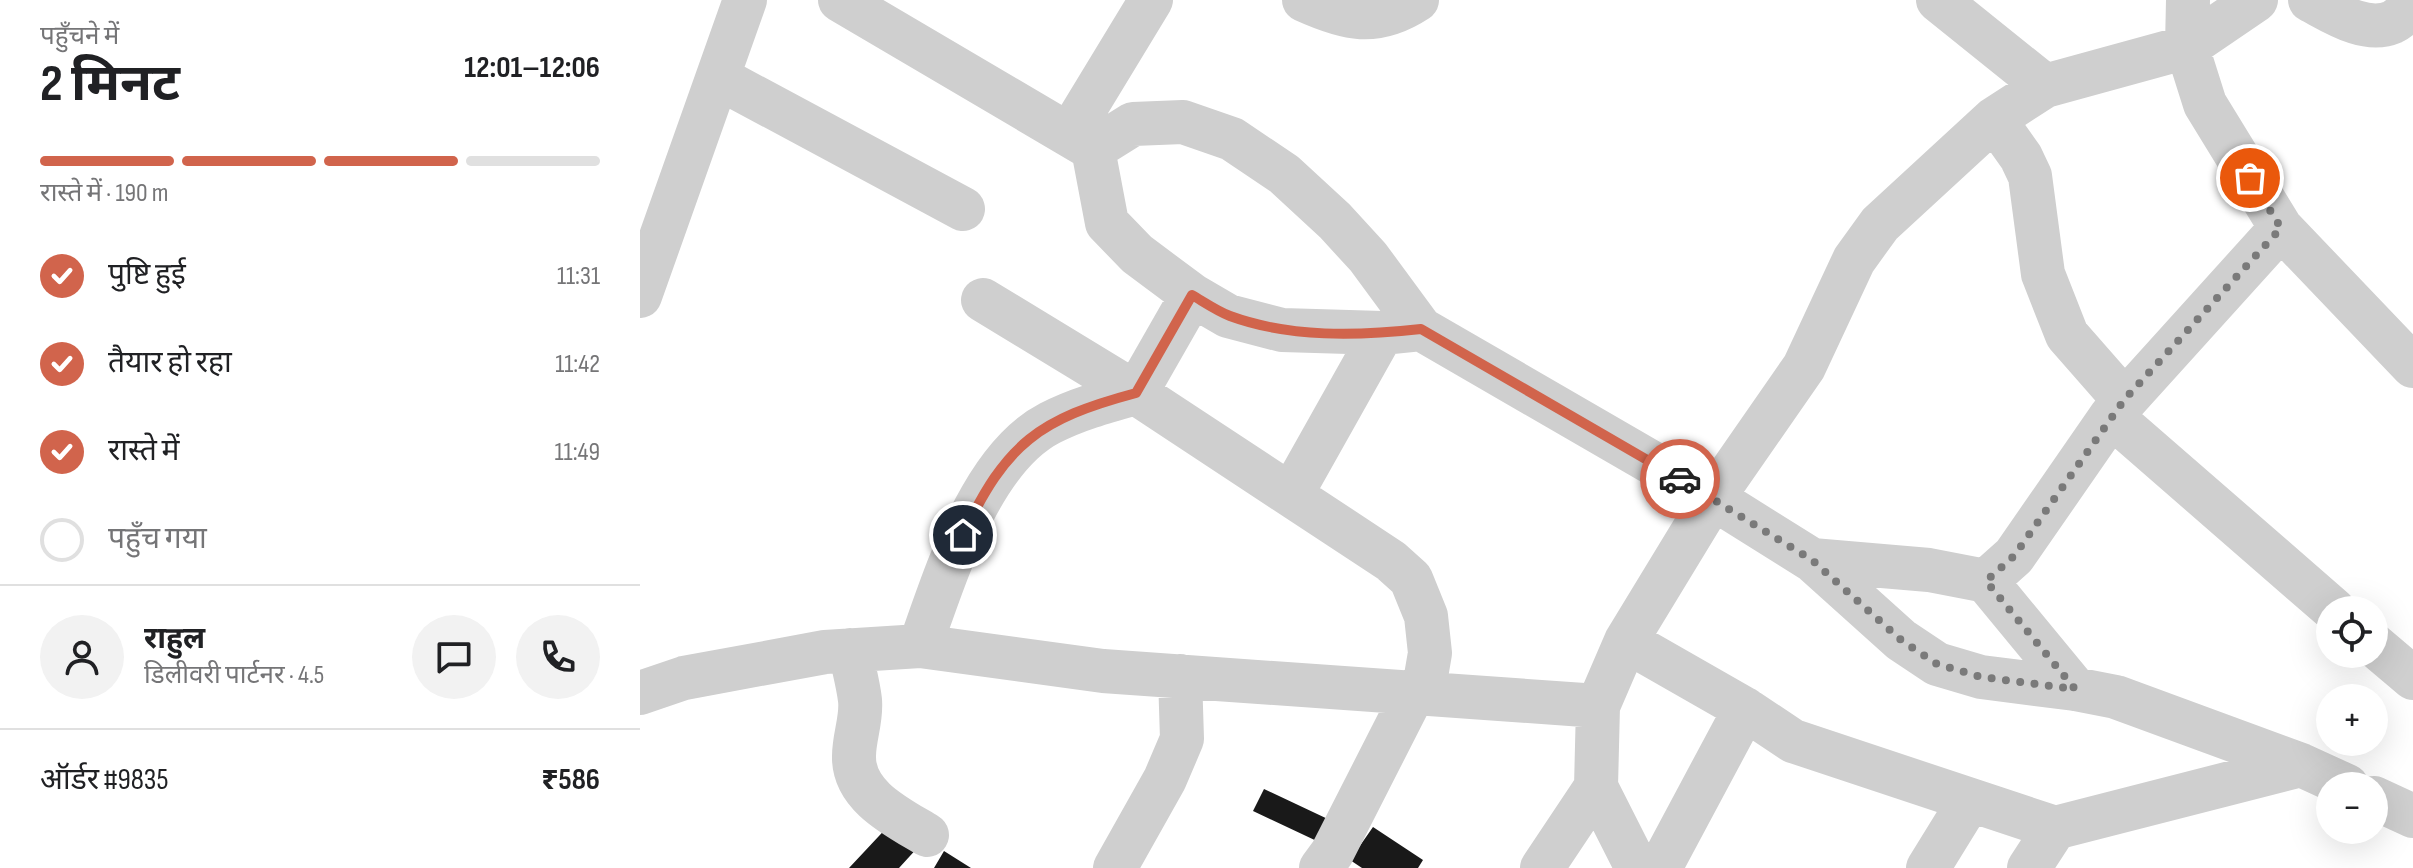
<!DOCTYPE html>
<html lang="hi">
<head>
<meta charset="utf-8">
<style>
	:root { --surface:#fff; --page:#f2f2f2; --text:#202124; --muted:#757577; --line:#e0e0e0; --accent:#d1644c }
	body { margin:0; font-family:"Sofia Sans Condensed","Noto Sans Devanagari",sans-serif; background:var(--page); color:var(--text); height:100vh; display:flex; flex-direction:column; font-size:30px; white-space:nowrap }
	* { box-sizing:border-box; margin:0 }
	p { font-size:26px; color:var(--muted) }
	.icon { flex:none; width:44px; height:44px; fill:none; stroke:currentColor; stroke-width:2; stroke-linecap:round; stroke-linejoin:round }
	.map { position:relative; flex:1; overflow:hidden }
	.drawer { display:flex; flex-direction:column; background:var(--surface); width:640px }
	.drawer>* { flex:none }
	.tools { position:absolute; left:1676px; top:596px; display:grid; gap:16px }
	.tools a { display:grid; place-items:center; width:72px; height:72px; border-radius:50%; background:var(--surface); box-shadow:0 8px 32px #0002; font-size:40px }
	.pin { position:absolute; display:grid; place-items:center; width:68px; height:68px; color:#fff; margin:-34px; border:4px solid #fff; border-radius:50%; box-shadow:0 2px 8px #0007 }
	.courier { position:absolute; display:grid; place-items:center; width:80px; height:80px; margin:-40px; border:6px solid #d1644c; border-radius:50%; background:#fff; color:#222; box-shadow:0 2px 10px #0007 }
	.headline em { font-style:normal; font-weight:700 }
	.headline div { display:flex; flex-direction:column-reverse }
	.headline { display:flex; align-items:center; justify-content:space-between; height:136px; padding:0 40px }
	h1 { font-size:52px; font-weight:700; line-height:60px }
	.bar { display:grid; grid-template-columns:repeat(4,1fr); gap:12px 8px; align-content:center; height:96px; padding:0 40px }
	.bar i { height:10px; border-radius:6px; background:var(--line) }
	.bar .current { background:var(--accent) }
	.bar p { grid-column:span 4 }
	.line { display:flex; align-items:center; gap:20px; padding:0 40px; border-top:2px solid var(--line) }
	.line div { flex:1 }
	.round { display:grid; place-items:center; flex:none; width:84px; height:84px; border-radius:42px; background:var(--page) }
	ol { padding:0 40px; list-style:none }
	li { display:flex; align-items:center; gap:24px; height:88px }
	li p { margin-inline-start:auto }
	li .icon { padding:8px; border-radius:50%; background:var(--accent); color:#fff; stroke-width:4 }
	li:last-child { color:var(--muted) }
	li i { width:44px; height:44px; border:4px solid var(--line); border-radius:50% }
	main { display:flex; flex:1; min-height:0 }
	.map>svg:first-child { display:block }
</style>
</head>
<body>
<main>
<section class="drawer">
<div class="headline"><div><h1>2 मिनट</h1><p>पहुँचने में</p></div><em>12:01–12:06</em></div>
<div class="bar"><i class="current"></i><i class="current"></i><i class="current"></i><i></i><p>रास्ते में · 190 m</p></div>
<ol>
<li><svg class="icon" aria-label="check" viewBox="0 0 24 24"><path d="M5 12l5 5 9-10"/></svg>पुष्टि हुई<p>11:31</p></li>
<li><svg class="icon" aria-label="check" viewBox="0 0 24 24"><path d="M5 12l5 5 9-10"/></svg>तैयार हो रहा<p>11:42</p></li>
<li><svg class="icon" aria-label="check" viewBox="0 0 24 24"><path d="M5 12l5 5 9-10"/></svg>रास्ते में<p>11:49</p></li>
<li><i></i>पहुँच गया</li>
</ol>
<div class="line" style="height:144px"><a class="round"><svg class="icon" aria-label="person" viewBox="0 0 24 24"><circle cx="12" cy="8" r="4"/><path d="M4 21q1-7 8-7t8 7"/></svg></a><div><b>राहुल</b><p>डिलीवरी पार्टनर · 4.5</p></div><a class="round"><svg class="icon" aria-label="chat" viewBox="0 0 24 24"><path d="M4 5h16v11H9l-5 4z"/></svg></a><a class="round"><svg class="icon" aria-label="phone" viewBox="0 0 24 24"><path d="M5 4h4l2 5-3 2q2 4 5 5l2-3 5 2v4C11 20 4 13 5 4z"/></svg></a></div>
<div class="line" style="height:104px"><div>ऑर्डर #9835</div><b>₹586</b></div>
</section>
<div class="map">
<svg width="1773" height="868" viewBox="0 0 1773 868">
	<rect width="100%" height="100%" fill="#fff"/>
	<path fill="#191919" d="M624,789L692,821L681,843L613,811Z
		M253,821L280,845L259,868H209Z
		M733,827L783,860L778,868H722L710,860Z
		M304,851L331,868H294Z"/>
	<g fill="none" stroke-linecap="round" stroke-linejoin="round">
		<path stroke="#cfcfcf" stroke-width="44" d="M200,0L453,149L493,124L543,122L592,139L644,174L695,221L728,257L781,329L1073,498L1172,560L1261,640L1297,664L1341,677L1435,689L1476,697L1661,765L1707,786
			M664,0C706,19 736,27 777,0
			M1298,0L1405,86L1547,47L1616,0
			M1548,0L1547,47L1565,104L1641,228L1773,366
			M1670,0C1693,12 1725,34 1753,22C1760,18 1767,11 1773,7
			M79,78L323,209
			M1354,119L1381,157L1390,176L1403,274L1427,335L1484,400
			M429,135L511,0
			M453,149L467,223L497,254L552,295L588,316L642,330L742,333L781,329
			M1641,228L1471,416L1694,610
			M0,296L105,0
			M343,300L496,393L751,561L771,579L786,616L790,653L783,694
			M651,495L742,333
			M1172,560L1289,570L1346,581L1435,689
			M1346,581L1374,556L1471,416
			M986,641L1105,709L1153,741L1415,828
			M1734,645L1773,678
			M280,646C305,577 340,459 410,423C437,409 467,401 496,393L552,295
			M210,650C213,666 218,683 220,700C222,719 214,737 214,756C213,796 257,817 287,835
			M0,693L44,678L185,652L280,646L463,671L958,706L986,641L1073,498L1164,367L1214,260L1240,224L1354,119L1405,86
			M956,787L997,868
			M1734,798L1773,816
			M475,868L525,779L542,739L540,676
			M681,868L692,853L773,694
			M902,868L956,787L958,706
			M1020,868L1105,709
			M1288,868L1330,800
			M1389,868L1415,828L1661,765"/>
	</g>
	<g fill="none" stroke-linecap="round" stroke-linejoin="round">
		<path stroke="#7a7a7a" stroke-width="8" stroke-dasharray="0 14.4" d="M1040,479L1172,560L1261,640L1297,664L1341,677L1435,689L1346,581L1374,556L1484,400L1641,228L1610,178"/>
		<path stroke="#d1644c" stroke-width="10" d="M323,535C366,443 399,419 496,393L552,295C564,302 577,311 590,316C650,338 718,336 781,329L1040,479"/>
	</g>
</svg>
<div class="tools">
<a><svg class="icon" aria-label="locate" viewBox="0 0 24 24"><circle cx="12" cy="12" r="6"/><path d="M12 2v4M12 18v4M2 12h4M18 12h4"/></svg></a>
<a>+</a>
<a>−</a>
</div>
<div class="pin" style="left:1610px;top:178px;background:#ea580c"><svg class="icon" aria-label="bag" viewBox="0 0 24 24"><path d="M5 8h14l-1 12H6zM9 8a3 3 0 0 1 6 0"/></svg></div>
<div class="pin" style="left:323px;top:535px;background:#1f2937"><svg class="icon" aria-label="home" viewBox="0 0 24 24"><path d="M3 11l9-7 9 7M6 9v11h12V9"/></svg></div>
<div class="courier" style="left:1040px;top:479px"><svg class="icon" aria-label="car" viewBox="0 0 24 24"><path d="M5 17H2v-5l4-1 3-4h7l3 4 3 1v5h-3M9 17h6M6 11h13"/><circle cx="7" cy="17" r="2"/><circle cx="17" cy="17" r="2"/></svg></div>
</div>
</main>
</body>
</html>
